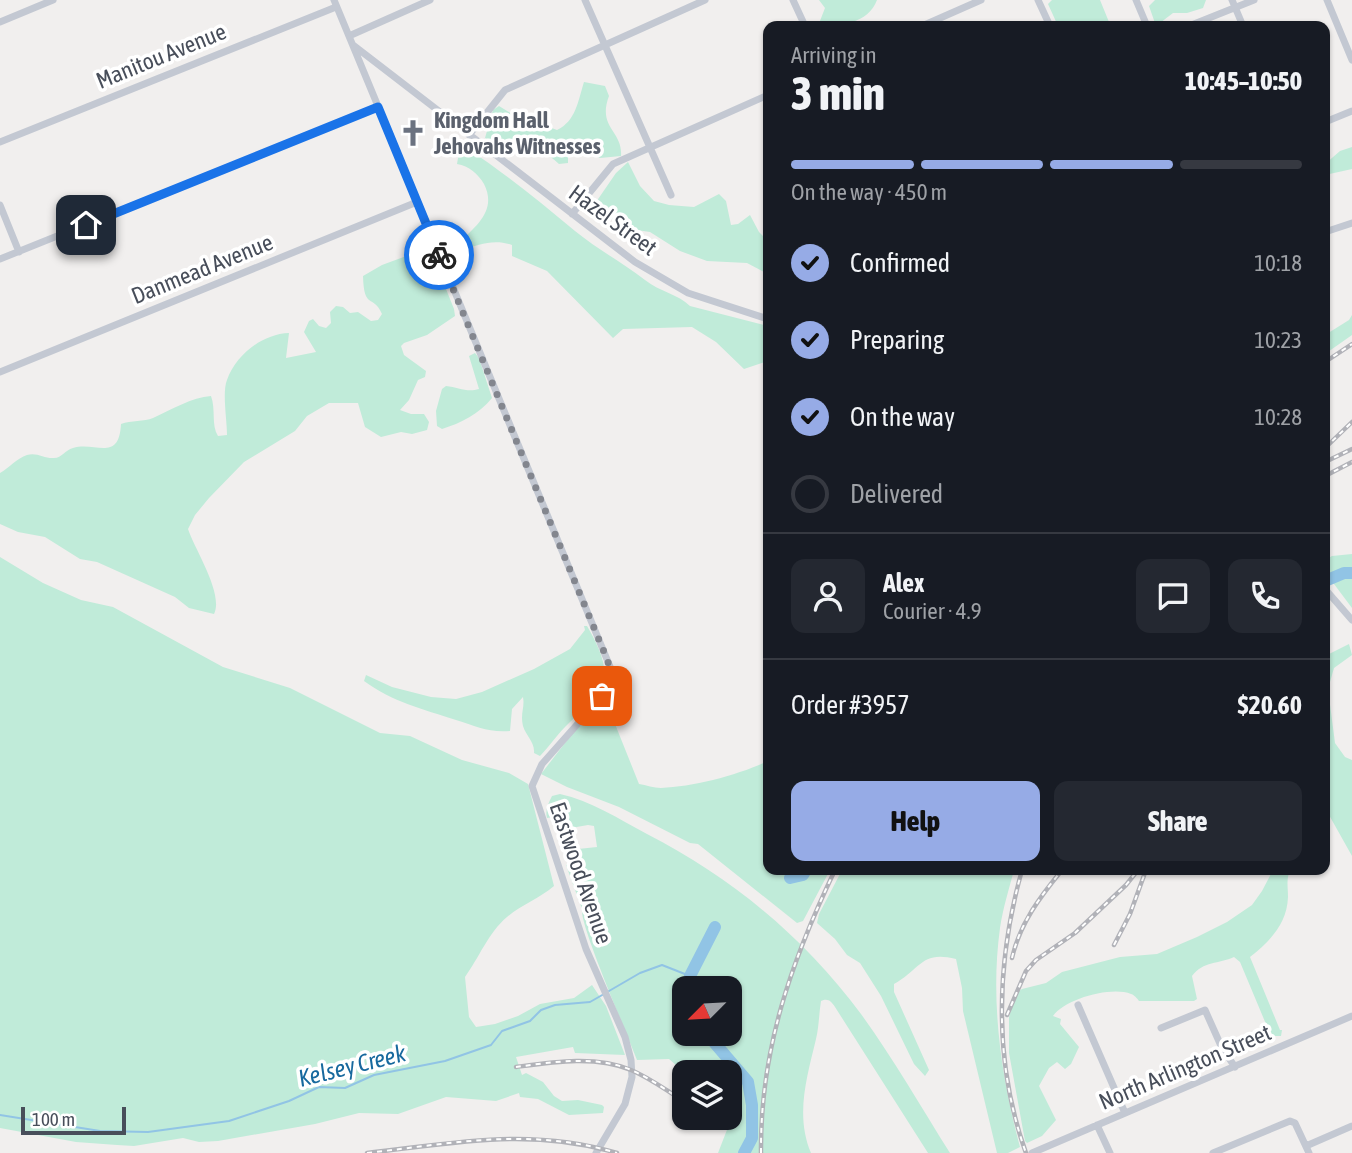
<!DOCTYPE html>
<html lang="en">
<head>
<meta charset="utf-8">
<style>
	:root { --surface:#171b24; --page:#242831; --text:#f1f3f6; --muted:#9ea1a6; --line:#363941; --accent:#96abe6 }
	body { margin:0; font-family:"Asap Condensed",sans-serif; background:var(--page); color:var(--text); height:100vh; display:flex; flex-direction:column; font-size:26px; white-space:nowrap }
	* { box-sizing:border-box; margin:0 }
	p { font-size:23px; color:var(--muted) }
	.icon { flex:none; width:38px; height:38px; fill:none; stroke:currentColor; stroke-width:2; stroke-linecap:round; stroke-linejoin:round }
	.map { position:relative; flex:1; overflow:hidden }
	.drawer { position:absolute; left:763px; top:21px; width:567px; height:854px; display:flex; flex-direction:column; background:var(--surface); border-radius:14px; box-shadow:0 2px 5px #0004 }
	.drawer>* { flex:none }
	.needle { width:46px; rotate:246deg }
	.tools { position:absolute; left:672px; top:976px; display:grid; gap:14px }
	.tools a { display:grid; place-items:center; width:70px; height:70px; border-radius:14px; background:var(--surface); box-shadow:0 2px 5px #0004; font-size:35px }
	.scale { position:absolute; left:21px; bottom:18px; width:105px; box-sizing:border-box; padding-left:7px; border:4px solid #484e5a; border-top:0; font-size:19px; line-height:24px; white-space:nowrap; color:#484e5a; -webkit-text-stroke:5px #fff; paint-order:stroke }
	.pin { position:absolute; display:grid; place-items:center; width:60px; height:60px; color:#fff; margin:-30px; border-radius:14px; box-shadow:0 4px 10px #0006 }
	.courier { position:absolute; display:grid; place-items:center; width:70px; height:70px; margin:-35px; border:5px solid #1a73e8; border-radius:50%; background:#fff; color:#222; box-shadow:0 2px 9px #0007 }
	.headline em { font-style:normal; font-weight:800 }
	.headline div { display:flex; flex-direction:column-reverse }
	.headline { display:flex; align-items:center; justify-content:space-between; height:119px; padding:0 28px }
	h1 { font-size:46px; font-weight:800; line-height:52px }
	.bar { display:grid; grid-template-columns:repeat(4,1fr); gap:10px 7px; align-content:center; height:84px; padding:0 28px }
	.bar i { height:9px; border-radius:5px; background:var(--line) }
	.bar .current { background:var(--accent) }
	.bar p { grid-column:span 4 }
	.line { display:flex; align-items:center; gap:18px; padding:0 28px; border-top:2px solid var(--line) }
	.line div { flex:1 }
	.round { display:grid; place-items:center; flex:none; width:74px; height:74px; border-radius:14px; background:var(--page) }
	ol { padding:0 28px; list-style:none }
	li { display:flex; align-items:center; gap:21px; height:77px }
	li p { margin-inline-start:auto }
	li .icon { padding:7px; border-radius:50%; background:var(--accent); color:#111; stroke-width:4 }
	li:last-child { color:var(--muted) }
	li i { width:38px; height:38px; border:4px solid var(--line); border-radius:50% }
	.action { display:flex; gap:14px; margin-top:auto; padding:14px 28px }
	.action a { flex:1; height:80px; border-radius:14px; background:var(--accent); color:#111; font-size:28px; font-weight:800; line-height:80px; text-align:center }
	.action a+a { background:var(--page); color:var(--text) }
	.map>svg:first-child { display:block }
</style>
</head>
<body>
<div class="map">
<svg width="1352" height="1153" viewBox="0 0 1352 1153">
	<rect width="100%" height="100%" fill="#f1efee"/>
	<path fill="#c0ebd9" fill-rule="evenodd" d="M819,0H877C868,24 840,26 818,26L825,8Z
		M1052,0H1100L1109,22L1104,26H1058L1048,4Z
		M1155,0H1206L1203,8L1187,13H1173L1156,26L1149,6Z
		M584,82L605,86L609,96C597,128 623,131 621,156L600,158L583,148L573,147L568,156V163L559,164C547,153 535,147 521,138L511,144L496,147L485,138L493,110L499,106L520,119L533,121L557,130C576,121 578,101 584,82Z
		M1352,147V169L1325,175V164L1340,151Z
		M468,149C506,174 540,202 575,231C597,249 623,263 645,280C660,292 678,294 690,306L768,326V361L744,369L716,342L692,327L623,329L613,338L547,271L512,256V245C494,239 479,244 462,251L460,242C477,225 497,210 484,184C478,174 469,166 457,164L459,152Z
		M628,162L640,186L654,201L669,205L694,207L719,194L726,201L731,225L738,224L750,215L759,232L768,241V274L747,263L707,261L680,251L650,232L623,228L594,205L616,173Z
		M409,255H414L436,264L454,309L455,316L427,335L404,343L401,346L404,355L426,371L425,377L418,380L409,400L400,410L411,414H424L429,422L427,430L412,434L401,432L381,437L365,427L358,403H329L307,416L295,431L244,462L209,498L195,515L188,529C195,550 224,594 214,614L189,608L175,597L97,562L80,559L45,537L18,532L0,524V473C9,468 17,458 27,455C37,452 45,459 54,458C62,458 65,450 73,448C95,441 119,463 121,424C131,420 144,422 153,418C171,410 192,397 211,396C216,409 211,425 218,436L227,435C227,420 222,392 227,380C236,355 262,334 289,333L286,358L316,352L304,332L309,321L313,319L319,326L326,328L331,323L330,312L336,306L343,307L350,313L358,312L371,321L378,320L382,314C373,293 364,311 363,276L382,265Z
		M1352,315V335L1325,354V335L1349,320Z
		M475,353L479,358L492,398C479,414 461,423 442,429L437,426L436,411L442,389L446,386C458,387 467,393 479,389L469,356Z
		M1352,554V608L1325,572V560L1332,556Z
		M0,557L43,583L81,600L113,607L223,667L290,688L380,733L410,736L462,760L509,773L528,784L554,886C540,898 521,905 507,917C488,933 479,958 465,977L469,1017L476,1027L495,1024L518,1016L540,1004L574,998L592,985L606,1006L625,1055L575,1053L573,1047L516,1057L522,1075L526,1073L543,1082L554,1096L562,1101L578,1100L602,1105L604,1107L603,1113L569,1115L538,1099L520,1097L519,1093L496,1101L446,1097L398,1114L359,1113L315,1124L218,1141L199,1142L183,1138L134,1146L117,1145L76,1142L0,1128Z
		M584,626H587C598,645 612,671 600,693C593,705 579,713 569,723C558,733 550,746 540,756L534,753C535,742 526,736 523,726C520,712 525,709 523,697L512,709L510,731C489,733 476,726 456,720C422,709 393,702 364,681L366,675L392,687L431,697L456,699L482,692L534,669L570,649L585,630Z
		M1349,644L1352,655L1334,668L1328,689L1335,743L1345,757L1352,760V856L1329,815L1325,811V656Z
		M618,690L621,697L609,709L639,784C646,785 654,788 661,788C693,787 739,775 768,761V870H830L803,921L797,923L698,844L690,843L619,807L567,787L541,774L572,734Z
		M560,794C591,801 619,819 647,834C731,877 804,937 861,1014C893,1058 921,1107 950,1153H928L835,1007C831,1001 828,998 821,1001C819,1013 819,1027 816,1039C807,1077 795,1115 811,1153H718L730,1122L728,1118L730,1073H685L669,1059L637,1060C628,1036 579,924 582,909L566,865L577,860L578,849L597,847L594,826L588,825L571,828L564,815L547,818C545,810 548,804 552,796ZM684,989H730V1034H684Z
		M842,870H1014C1009,889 1003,908 1000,928C990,1001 1001,1076 1020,1147L1008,1153H997L963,1011L962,988L956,959C921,950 921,969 894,984V992L929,1070L925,1076L914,1064L881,996L860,963L847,955L835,939L817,923L819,914Z
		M1273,870H1290C1286,880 1288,887 1288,897C1287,924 1270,941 1250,957L1280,1030H1282L1281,1036H1271L1240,962L1234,957C1219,964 1203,961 1192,976L1197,999L1194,1001H1139C1138,999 1133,994 1131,994C1111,986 1065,999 1053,1016L1061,1019L1060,1024L1079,1047L1071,1064L1065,1069L1057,1062L1049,1068L1039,1086L1056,1120L1042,1136L1027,1143L1025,1141L1009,1053V1017L1015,994L1022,989L1046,983L1062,972L1120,957L1157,954L1197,937L1227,922L1252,905L1262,891Z"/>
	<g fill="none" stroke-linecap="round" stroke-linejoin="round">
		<path stroke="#91c4e5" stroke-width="2" d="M609,991L640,973L662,965L690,976
			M0,1115L100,1131L148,1132L229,1121L289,1101L319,1087L345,1088L374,1075L445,1061L491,1045L502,1031L530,1021L541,1010L555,1005L590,1002L604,994"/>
		<path stroke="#91c4e5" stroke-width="12" d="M1325,581L1344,573H1352
			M790,878L803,875L806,870
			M688,989L690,976L715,927
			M707,1034L748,1082L752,1105V1138L744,1153"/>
		<path stroke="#c3c8d2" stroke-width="7" d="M334,0L611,669L610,681L606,692L542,764L532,786L586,949L625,1037L631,1060L632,1077L625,1104L596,1153
			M585,0L671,195
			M793,0L805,26
			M1038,0L1050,26
			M1136,0L1147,26
			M1232,0L1243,26
			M1327,0L1352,60
			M0,22L53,0
			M922,26L981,0
			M1189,26L1254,0
			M349,36L430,0
			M353,45L635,262L688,293L768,319
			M1325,122L1352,111
			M469,135L505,90L705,0
			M0,142L336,7
			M0,205L19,252
			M572,214L613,164L768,95
			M1325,232L1352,223
			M0,259L378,107
			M0,372L417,202
			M1325,589L1352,620
			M1078,1005L1125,1113
			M1161,1028L1205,1010L1222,1048L1235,1067
			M1097,1125L1110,1153
			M1306,1146L1352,1126
			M1032,1153L1352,1016
			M1213,1153L1290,1121L1295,1123L1309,1153"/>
		<defs>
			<path id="rail" d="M1325,362L1352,344
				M1325,448L1352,422
				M1325,462L1352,449
				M1325,476L1352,462
				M1022,870C996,963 993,1061 1026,1153
				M1114,945L1130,914L1146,870
				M1012,958C1020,923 1040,897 1062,870
				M1007,1015L1026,971L1036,960L1075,933L1126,885L1138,870
				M516,1067C552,1062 596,1055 631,1070C650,1078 667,1091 684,1101
				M367,1153C455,1143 530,1127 617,1153
				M761,1153C760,1050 791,962 835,870"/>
		</defs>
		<use href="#rail" stroke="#b1b2b8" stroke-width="4.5"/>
		<use href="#rail" stroke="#fff" stroke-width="2" stroke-dasharray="5" stroke-linecap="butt"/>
	</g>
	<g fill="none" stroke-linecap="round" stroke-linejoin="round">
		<path stroke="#83868e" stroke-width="7" stroke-dasharray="0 12.6" d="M439,255L607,659C612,673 612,684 602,696"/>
		<path stroke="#1a73e8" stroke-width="9" d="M86,225L378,107L439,255"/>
	</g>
	<defs>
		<symbol id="church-bare" viewBox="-9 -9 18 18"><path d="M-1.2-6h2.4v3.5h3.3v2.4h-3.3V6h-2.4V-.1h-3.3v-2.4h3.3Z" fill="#6b7280" stroke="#fff" stroke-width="2.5" paint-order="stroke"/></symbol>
	</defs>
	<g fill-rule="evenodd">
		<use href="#church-bare" x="394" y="114" width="38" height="38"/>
	</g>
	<g text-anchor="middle" stroke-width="7" stroke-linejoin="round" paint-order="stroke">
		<g font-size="23" fill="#484e5a" stroke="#fff">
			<text transform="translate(161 56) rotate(-22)" y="8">Manitou Avenue</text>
			<text transform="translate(613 220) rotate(36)" y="8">Hazel Street</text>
			<text transform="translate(202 269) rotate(-22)" y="8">Danmead Avenue</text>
			<text transform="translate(581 873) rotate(71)" y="8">Eastwood Avenue</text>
			<text transform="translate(1185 1067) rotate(-23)" y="8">North Arlington Street</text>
		</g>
		<g font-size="23" font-weight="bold" fill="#5b616d" stroke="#fff" text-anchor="start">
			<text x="434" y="128">Kingdom Hall<tspan x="434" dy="26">Jehovahs Witnesses</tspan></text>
		</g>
		<g font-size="24" font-style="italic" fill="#17699e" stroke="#fff">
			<text transform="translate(352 1066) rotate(-14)" y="8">Kelsey Creek</text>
		</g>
	</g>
</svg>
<div class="tools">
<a><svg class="needle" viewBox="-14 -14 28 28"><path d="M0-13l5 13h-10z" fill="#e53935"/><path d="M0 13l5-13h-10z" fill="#9ea1a6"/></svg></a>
<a><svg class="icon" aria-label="layers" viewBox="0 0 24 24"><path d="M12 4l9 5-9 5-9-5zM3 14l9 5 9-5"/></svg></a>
</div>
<div class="scale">100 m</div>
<div class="pin" style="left:602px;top:696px;background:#ea580c"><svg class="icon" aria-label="bag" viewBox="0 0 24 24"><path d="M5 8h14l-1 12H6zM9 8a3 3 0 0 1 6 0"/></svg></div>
<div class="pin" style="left:86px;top:225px;background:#1f2937"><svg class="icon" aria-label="home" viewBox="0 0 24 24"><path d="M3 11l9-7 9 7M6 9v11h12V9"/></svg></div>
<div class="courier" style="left:439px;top:255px"><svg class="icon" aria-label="bike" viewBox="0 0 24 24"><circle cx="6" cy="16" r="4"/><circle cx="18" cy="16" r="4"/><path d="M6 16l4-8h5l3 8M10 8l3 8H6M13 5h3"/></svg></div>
<section class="drawer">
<div class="headline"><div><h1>3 min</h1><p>Arriving in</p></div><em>10:45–10:50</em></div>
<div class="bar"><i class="current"></i><i class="current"></i><i class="current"></i><i></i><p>On the way · 450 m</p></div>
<ol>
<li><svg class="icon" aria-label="check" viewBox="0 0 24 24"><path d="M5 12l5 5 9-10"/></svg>Confirmed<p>10:18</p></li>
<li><svg class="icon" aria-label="check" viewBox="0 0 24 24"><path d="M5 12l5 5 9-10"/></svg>Preparing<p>10:23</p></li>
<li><svg class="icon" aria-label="check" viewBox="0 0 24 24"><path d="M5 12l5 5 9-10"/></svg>On the way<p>10:28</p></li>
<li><i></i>Delivered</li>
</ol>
<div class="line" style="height:126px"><a class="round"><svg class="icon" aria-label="person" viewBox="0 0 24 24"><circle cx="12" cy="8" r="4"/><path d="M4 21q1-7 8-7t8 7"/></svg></a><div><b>Alex</b><p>Courier · 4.9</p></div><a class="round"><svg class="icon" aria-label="chat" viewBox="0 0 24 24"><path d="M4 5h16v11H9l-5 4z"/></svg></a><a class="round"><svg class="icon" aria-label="phone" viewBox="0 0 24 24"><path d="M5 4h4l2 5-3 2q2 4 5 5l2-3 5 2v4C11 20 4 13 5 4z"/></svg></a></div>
<div class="line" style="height:91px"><div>Order #3957</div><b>$20.60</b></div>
<div class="action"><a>Help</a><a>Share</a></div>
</section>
</div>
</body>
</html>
